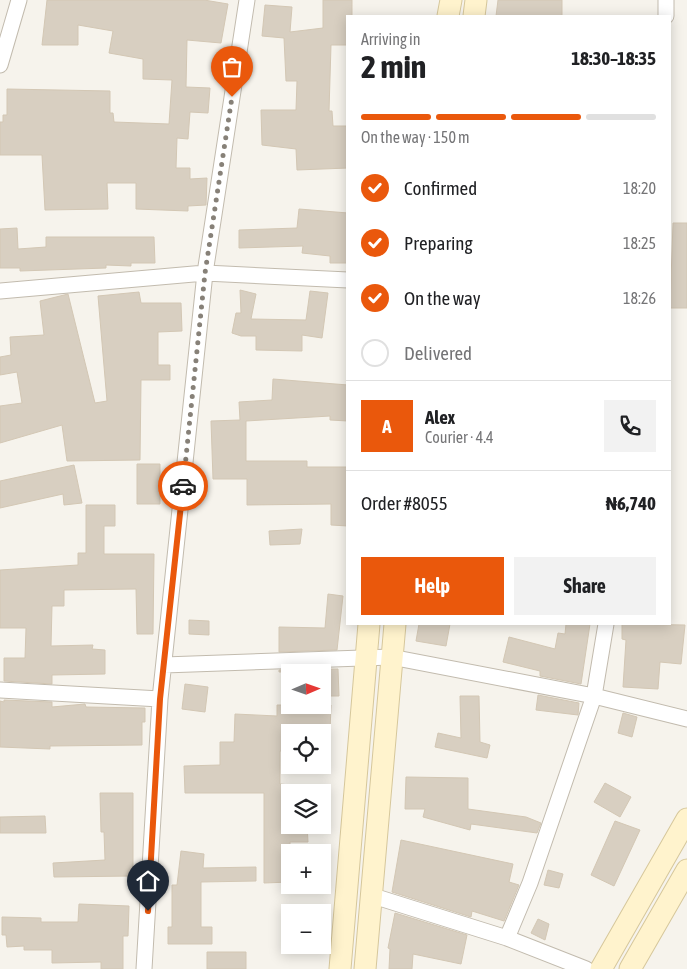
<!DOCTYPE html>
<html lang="en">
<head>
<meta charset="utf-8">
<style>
	:root { --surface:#fff; --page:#f2f2f2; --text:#202124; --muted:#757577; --line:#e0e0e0; --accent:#ea580c }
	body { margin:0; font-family:"Asap Condensed",sans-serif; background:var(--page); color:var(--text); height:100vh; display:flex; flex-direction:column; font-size:19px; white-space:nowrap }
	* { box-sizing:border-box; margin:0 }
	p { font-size:16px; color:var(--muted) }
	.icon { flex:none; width:28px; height:28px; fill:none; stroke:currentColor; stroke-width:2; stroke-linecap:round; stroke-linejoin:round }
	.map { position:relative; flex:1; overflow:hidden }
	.sheet { position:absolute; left:346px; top:15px; width:325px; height:610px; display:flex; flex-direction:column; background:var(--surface); border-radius:0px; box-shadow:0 2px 12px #0003 }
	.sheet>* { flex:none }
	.needle { width:32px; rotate:88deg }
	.tools { position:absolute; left:281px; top:664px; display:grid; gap:10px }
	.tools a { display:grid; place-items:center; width:50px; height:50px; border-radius:0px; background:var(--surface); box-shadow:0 2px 12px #0003; font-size:25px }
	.pin { position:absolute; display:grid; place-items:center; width:42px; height:42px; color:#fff; margin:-51px -21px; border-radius:50% 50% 50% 0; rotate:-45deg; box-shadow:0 0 5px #0007 }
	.pin .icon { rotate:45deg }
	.courier { position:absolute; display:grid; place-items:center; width:50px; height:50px; margin:-25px; border:4px solid #ea580c; border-radius:50%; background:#fff; color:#222; box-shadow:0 1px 6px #0007 }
	.summary em { font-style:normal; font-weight:700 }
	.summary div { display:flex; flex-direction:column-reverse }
	.summary { display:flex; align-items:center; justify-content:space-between; height:85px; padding:0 15px }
	h1 { font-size:32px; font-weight:700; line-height:38px }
	.bar { display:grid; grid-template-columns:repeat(4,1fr); gap:8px 5px; align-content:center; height:60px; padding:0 15px }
	.bar i { height:6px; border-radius:4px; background:var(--line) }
	.bar .selected { background:var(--accent) }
	.bar p { grid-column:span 4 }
	.line { display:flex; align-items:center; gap:12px; padding:0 15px; border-top:1px solid var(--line) }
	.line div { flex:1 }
	.round { display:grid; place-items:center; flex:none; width:52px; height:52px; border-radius:0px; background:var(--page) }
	ol { padding:0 15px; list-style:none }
	li { display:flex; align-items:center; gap:15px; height:55px }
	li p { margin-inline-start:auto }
	li .icon { padding:5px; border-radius:50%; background:var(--accent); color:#fff; stroke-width:4 }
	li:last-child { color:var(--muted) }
	li i { width:28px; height:28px; border:2px solid var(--line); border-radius:50% }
	.action { display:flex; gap:10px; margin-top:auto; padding:10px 15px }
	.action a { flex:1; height:58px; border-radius:0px; background:var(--accent); color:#fff; font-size:20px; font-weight:700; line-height:58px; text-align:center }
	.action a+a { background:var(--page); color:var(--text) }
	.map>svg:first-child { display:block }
</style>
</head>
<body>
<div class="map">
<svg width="687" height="969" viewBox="0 0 687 969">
	<rect width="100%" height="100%" fill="#f6f3ec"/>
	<path fill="#d8cfc1" stroke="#d3c7b4" d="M47,0H204L228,4L221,43L187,40L186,87L210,88L208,113L190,112L188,139L177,138L176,168H190V179L207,178L206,205L188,206V211L136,209V183H107L108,209L45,210L42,155H0V122H3V115H7V89L110,91V113H113L114,122L169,124L172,80L143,79V59L109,53L113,31L78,25V45H42Z
		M323,0H352V16H348V45H331L329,111H332L333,126H348V168L297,170L296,149L262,145L261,110H296L297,81H286L284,38L262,36L265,5L292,7L290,32L323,28Z
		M498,0H562V16H496Z
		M299,209L348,213V263H330V256L302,253L303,246L239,248V230L297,228Z
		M673,223H687V308H670Z
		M17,228L18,249L46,247V237H154L155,263H131V266L106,265V268L20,271V268H0V229Z
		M240,290L256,294L251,319L306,320L310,291L328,293L322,338L302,335V351L256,350V336H241L232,333L236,313H241Z
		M139,292L141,303H181L182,331L158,332V365H170V380H141L140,460L67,461L62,425L0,443V406L22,403L17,372L0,375V357L11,355L10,337L44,335L40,301L68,294L95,403L107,401L98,296Z
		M273,379L348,385V421L330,420V416L246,421V461H307V467H348V526L331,525V504L247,505V479H213L211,421L240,420L239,402L272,400Z
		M137,464H160V504H137Z
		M74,465L82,503L64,505L63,494L0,508V481Z
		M86,505H115V526H104V554H154L153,634H137L136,589L64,590V606H52L51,646L93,645L92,649L105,650V674L52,675V684L4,681V658H25L26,628H0V570L78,565V553H86Z
		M302,529L300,544L270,545L269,531Z
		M328,594L343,596L337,650L279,652V627L325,628Z
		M189,620L209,621V635L189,634Z
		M419,624H450L446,646L416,641Z
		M566,624H590L581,684L540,676V671L503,662L509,637L555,649L558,633L565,634Z
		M622,624L685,625L681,664L660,662L658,689L623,687L626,640L622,639Z
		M338,669L339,696H322V672H279V670Z
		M185,684L208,687L205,712L182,709Z
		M538,695L579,703L578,715L536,710Z
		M460,696H479L480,742L490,745L487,758L435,747L438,733L461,738Z
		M4,700L52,702V707L85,704L86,707L145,708V722H142V745L50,746V749L0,747V701L4,702Z
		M277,705H331L330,732L286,734V751H280V784L290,785V825H307L308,842H290V882L264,883V793H185L184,766L220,765V742H234L235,714L277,716Z
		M623,713L637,717L632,737L618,733Z
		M406,777L468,778V809L526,817L541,823L537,833L471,824L470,830L423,817L425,809H405Z
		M605,783L631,797L620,817L594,802Z
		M100,793H133V876L54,877L53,863L105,860L104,832H101Z
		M45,816L46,833H0V817Z
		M615,821L640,830L614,886L591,875Z
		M401,840L513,864L509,882L519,885L504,921L472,911L471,917L392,892Z
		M181,851L204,854L203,868L256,867V881L201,882V927H212V944H168V927H172V885H177Z
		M548,870L563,874L559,888L544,885Z
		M79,904L129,906L128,936H123V969H101V962L52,963V950H24V946L7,947L6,935H2V917L41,918V922H78Z
		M395,913L467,935L461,964L413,954L412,969H389L390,949L388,948Z
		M538,919L549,924L545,940L531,933Z
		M207,952H246V969H207Z"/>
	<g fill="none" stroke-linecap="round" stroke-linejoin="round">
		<defs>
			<path id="street" d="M666,16V0
				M0,65L19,0
				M0,291L205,273L348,280
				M164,665L391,657L594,696L687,719
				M0,690L160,699
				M370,895L507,938L586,969
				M507,938L530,883L594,696L606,624
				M144,969L160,699L205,273L247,0"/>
			<path id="secondary" d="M448,16L451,0
				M474,16L476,0
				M340,969L369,624
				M365,969L395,624
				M601,969L687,819
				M630,969L687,870"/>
		</defs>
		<use href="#street" stroke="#c2bbae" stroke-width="17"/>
		<use href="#secondary" stroke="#d6c79b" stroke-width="23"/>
		<use href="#street" stroke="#fff" stroke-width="15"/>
		<use href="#secondary" stroke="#fff3cd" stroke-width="21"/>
	</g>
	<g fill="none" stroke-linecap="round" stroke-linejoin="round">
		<path stroke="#878178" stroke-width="5" stroke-dasharray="0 9" d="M183,486L205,273L232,97"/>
		<path stroke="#ea580c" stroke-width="6" d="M148,911L160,699L183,486"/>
	</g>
</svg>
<div class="tools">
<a><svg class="needle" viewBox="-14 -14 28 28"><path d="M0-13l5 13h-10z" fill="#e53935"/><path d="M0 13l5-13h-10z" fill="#757577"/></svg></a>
<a><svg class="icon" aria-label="locate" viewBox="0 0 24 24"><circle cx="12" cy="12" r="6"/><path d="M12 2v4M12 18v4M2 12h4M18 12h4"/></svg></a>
<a><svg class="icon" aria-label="layers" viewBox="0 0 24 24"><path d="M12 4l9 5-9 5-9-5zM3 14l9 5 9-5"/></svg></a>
<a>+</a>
<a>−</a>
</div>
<div class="pin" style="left:232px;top:97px;background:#ea580c"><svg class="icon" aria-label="bag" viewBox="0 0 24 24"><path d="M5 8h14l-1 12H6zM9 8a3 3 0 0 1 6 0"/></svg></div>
<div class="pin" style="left:148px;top:911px;background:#1f2937"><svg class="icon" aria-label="home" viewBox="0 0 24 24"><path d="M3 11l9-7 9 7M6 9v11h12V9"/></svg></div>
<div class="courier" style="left:183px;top:486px"><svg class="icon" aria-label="car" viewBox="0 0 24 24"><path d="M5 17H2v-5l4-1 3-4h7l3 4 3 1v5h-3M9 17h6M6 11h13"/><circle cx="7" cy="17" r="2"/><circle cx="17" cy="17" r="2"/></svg></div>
<section class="sheet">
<div class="summary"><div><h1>2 min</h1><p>Arriving in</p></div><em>18:30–18:35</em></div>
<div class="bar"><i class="selected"></i><i class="selected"></i><i class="selected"></i><i></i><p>On the way · 150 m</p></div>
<ol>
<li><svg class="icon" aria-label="check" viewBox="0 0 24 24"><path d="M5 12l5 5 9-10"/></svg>Confirmed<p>18:20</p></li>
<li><svg class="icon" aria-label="check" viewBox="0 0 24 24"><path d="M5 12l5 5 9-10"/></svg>Preparing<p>18:25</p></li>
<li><svg class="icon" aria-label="check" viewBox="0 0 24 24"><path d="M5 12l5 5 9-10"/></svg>On the way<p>18:26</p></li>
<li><i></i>Delivered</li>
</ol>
<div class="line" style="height:90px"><b class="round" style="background:var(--accent);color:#fff">A</b><div><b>Alex</b><p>Courier · 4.4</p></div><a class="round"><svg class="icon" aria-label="phone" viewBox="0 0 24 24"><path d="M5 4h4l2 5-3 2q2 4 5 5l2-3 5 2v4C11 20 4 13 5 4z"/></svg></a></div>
<div class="line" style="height:65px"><div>Order #8055</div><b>₦6,740</b></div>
<div class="action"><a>Help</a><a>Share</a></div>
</section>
</div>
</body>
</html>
